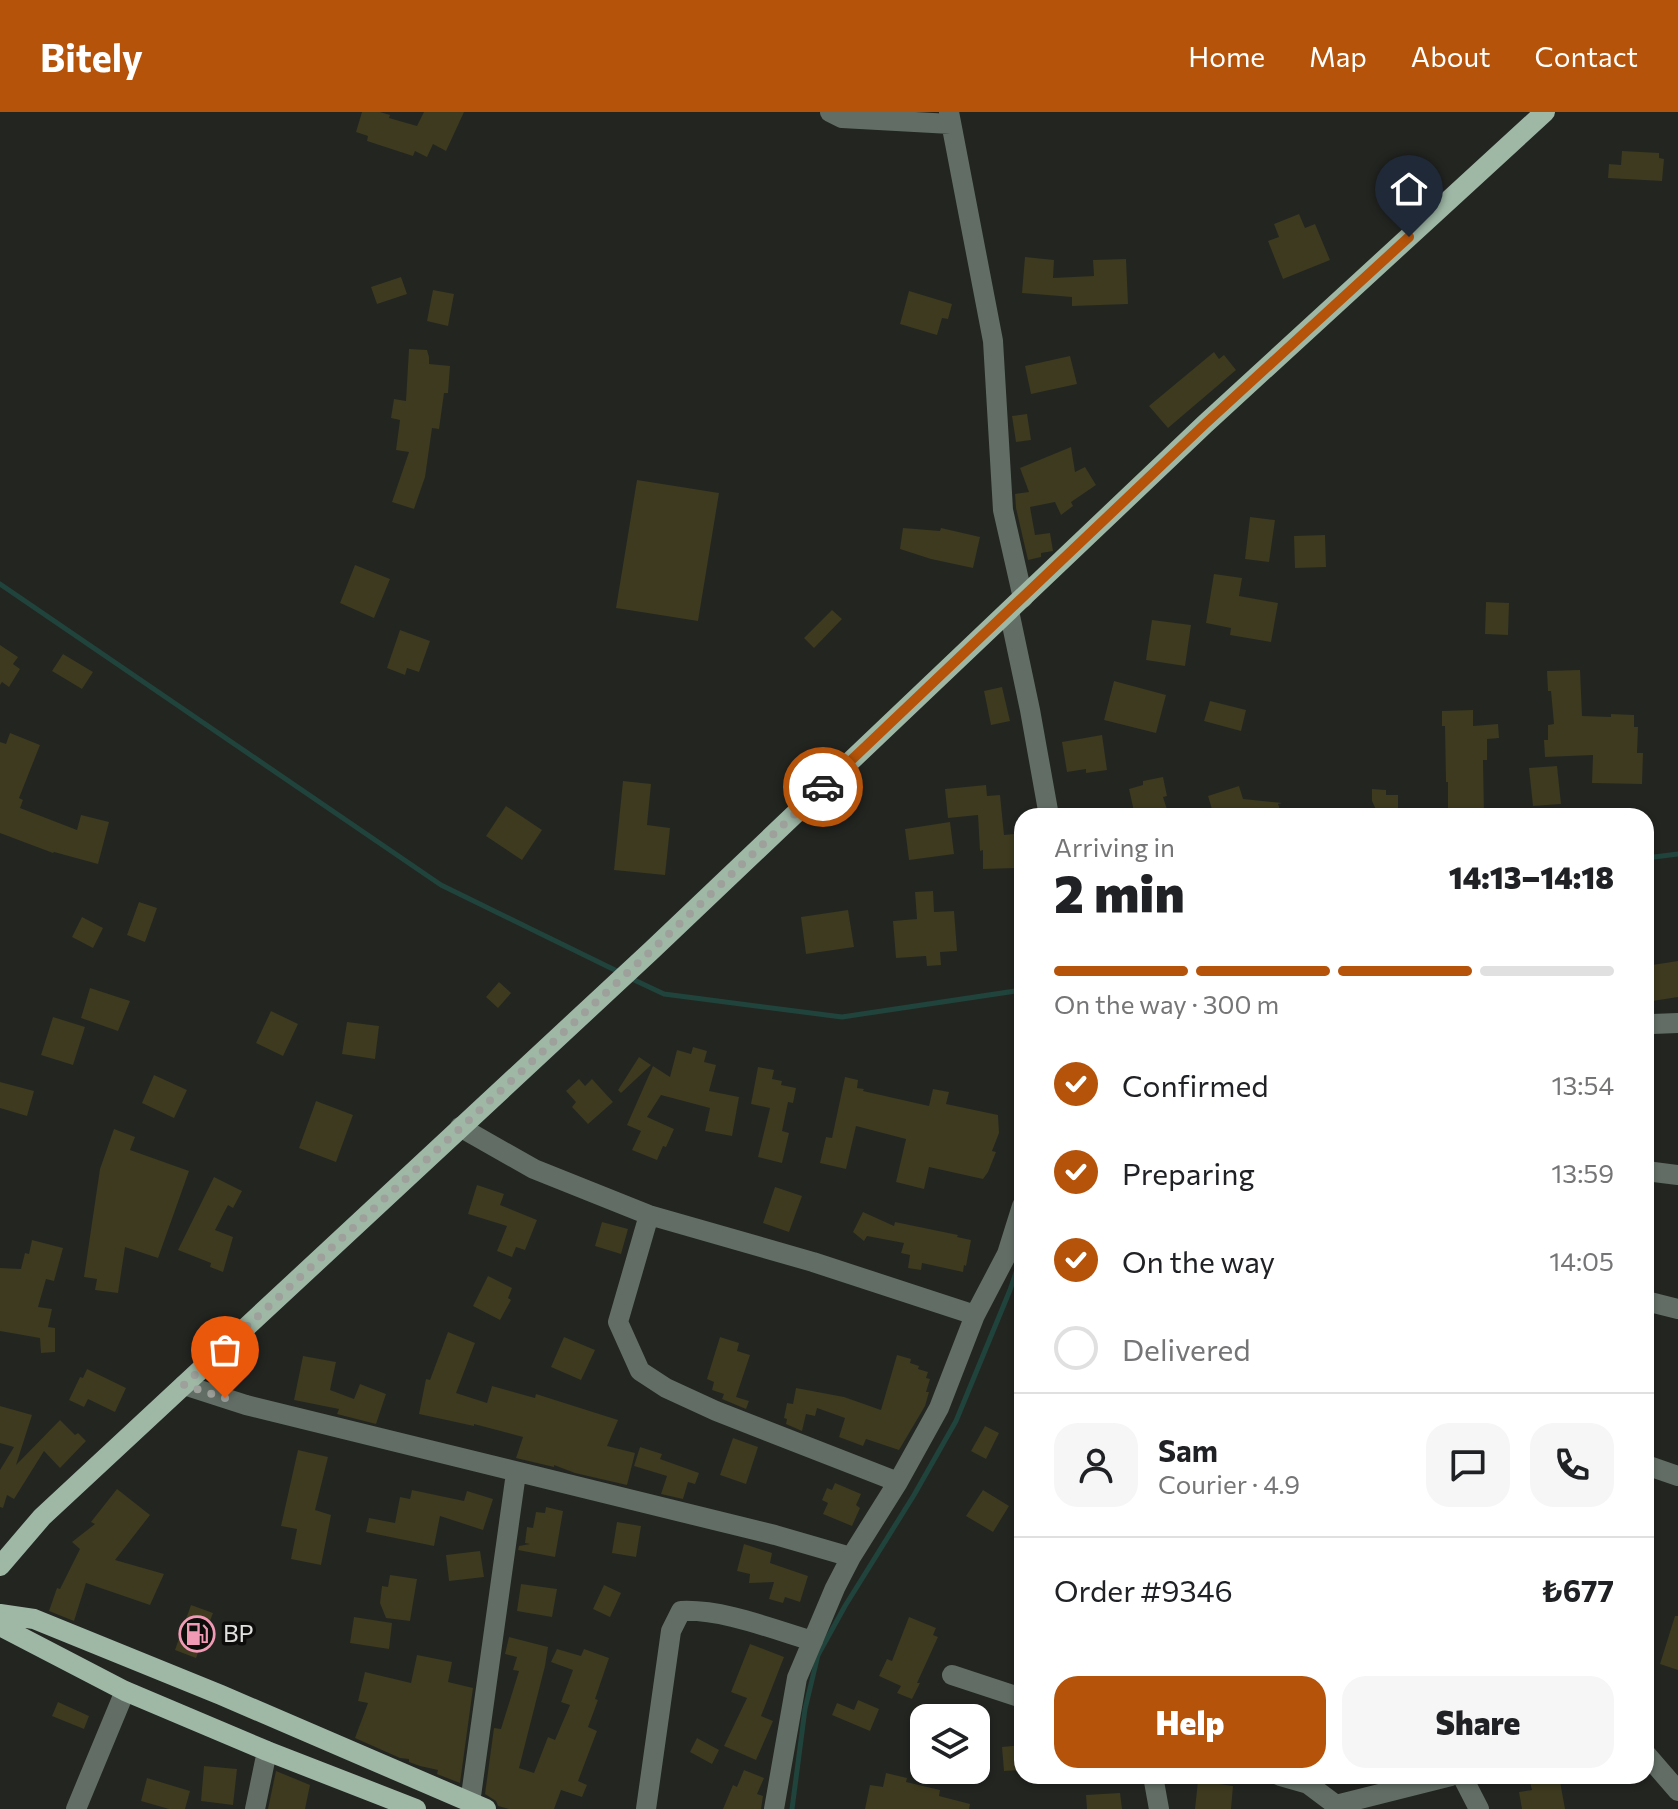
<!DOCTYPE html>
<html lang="en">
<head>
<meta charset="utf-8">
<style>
	:root { --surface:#fff; --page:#f6f6f6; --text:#202124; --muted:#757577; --line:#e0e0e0; --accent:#b45309 }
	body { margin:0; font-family:Commissioner,sans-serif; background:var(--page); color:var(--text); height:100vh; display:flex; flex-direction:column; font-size:30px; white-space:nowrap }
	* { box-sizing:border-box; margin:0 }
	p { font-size:26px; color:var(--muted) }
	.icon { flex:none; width:44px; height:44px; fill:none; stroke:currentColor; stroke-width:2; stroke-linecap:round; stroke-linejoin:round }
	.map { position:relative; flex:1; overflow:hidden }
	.details { position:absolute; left:1014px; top:696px; width:640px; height:976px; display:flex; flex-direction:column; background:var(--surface); border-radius:24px; box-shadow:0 2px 6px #0004 }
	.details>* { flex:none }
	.tools { position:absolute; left:910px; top:1592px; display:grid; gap:16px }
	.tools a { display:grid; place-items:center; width:80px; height:80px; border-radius:16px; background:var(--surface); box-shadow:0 2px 6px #0004; font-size:40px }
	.pin { position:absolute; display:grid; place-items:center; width:68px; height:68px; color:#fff; margin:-82px -34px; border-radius:50% 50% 50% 0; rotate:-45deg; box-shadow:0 0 8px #0007 }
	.pin .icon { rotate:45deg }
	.courier { position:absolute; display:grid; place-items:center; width:80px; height:80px; margin:-40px; border:6px solid #b45309; border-radius:50%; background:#fff; color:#222; box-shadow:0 2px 10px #0007 }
	.headline em { font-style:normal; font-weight:800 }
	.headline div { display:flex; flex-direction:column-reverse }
	.headline { display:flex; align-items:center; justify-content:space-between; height:136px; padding:0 40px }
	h1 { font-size:52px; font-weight:800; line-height:60px }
	.bar { display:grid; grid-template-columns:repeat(4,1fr); gap:12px 8px; align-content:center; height:96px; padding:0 40px }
	.bar i { height:10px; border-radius:6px; background:var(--line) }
	.bar .current { background:var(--accent) }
	.bar p { grid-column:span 4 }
	.line { display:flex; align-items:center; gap:20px; padding:0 40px; border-top:2px solid var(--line) }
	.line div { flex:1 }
	.round { display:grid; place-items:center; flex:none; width:84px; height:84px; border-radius:24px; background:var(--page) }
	ol { padding:0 40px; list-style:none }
	li { display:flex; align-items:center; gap:24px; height:88px }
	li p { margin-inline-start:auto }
	li .icon { padding:8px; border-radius:50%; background:var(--accent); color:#fff; stroke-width:4 }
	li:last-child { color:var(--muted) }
	li i { width:44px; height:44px; border:4px solid var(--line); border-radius:50% }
	.primary-button { display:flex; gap:16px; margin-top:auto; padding:16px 40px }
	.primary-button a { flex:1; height:92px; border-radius:24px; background:var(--accent); color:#fff; font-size:32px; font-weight:800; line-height:92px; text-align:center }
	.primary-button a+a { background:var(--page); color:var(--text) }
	header { display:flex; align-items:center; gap:48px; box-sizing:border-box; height:112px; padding:0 40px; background:var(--accent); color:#fff }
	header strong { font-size:38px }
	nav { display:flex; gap:44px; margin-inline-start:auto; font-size:28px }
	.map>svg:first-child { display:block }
</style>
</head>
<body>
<header>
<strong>Bitely</strong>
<nav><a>Home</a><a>Map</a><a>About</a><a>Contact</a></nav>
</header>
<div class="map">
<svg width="1678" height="1697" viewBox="0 0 1678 1697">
	<rect width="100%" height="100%" fill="#232521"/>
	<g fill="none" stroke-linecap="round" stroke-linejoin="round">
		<path stroke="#20433c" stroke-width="5" d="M0,472L441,773L621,861
			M1646,746L1678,742
			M630,866L664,882L842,905L1022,878
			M792,1697L805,1597L818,1543L845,1494L914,1383L956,1309L1010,1178L1022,1143"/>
	</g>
	<path fill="#3d3a1f" d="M362,0H380L390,3L389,6L417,14L424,0H464L446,39L433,32L427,45L415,39L413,44L367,29L368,24L356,20Z
		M1622,39L1659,41V46L1664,47L1662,69L1608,66L1609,52L1621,53Z
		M1299,102L1305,116L1315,112L1330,148L1283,167L1268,129L1279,125L1274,112Z
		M1025,145L1054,148L1053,166L1094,164L1093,148L1126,147L1128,192L1072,194V185L1022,181Z
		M401,165L407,182L377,192L371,175Z
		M433,178L454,182L448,214L427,209Z
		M909,179L952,192L948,207L942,206L937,223L900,212Z
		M409,237L427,238L429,245V252L450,254L448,281H444L439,317L432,316L425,365L414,397L392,390L409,340L396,338L400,308L391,306L394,287L406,289Z
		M1214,240L1219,247L1224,243L1236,258L1168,316L1149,294Z
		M1070,244L1077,272L1031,282L1025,254Z
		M1027,302L1031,328L1016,330L1012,304Z
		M1071,335L1075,360L1085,355L1096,373L1071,390L1073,394L1061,403L1055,390L1030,395L1035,423L1050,421L1053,439L1041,441V445L1028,448L1016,396L1015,382L1029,380L1020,356Z
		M637,368L719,381L698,509L616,496Z
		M1250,405L1275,408L1269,450L1245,447Z
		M903,416L940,419L941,416L980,425L973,456L931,447L900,437Z
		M1325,423L1326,455L1295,456L1294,424Z
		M355,453L390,467L374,506L340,491Z
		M1214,462L1242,466L1239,484L1278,491L1271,530L1230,523L1231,516L1206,511Z
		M1486,490L1509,491L1508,523L1485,522Z
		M832,498L842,507L814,536L804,526Z
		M1152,508L1191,513L1185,554L1146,548Z
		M400,518L430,529L419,560L407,556L405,563L387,556Z
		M0,533L18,545L13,552L20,557L9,575L2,570L0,573Z
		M63,542L93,560L82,577L52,559Z
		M1580,558L1582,604L1611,605V602L1634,603V615H1638L1637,641H1643L1642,672L1592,671L1593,643L1545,645L1544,628H1548V613L1554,612L1551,579H1548L1547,559Z
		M1114,569L1166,583L1156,621L1104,608Z
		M1002,575L1010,609L991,613L984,579Z
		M1210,589L1246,598L1241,619L1204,609Z
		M1473,598V614L1498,612L1499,626L1487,627V648H1483L1484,704H1448V670H1446L1445,614H1442V599Z
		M10,621L40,633L19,686L23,688L20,696L77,718L81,703L109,710L98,752L54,740L53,741L0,721V630L6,632Z
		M1102,623L1107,658L1086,661V657L1067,660L1062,630Z
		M1557,654L1561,692L1533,694L1529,656Z
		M1163,665L1167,684L1163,685L1169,704H1135L1129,677L1143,673V669Z
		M623,669L651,672L647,713L670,716L665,763L614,758Z
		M986,673L987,684L1000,683L1004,723L1014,722L1016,756L983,757V738L980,739L978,703L948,706L945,677Z
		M1239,674L1243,687L1282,691L1278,692L1282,704H1256L1255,699L1240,704H1214L1208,684Z
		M1372,677L1386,678V683H1398V704H1379L1372,689Z
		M506,694L542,718L522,748L486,724Z
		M950,710L954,742L909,748L905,717Z
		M933,779L934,800L954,799L957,839L940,840L941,853L927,854L926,844L896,846L893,809L917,807L915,780Z
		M139,790L157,796L145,830L127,823Z
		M848,798L854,835L806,842L801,805Z
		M82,805L103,816L93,836L72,825Z
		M1678,849V885L1646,890V854Z
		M499,870L511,881L498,896L486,885Z
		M90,876L130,889L118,919L81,906Z
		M271,899L298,912L283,944L256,931Z
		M53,905L85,915L73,953L41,943Z
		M347,910L379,914L375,947L342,942Z
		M693,935L707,939L704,950L716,953L709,979L739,985L732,1024L705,1019L710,996L661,983L647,1005L674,1017L666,1035L663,1034L657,1048L632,1038L641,1019L627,1013L653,954L670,965L677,938L691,942Z
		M639,945L651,953L621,981L618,978Z
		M758,955L774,958L772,967L782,969L781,973L796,976L793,991L788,990L782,1019L789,1021L782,1051L758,1045L770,996L751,992Z
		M154,963L187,978L174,1006L142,991Z
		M845,965L858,968L857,976L864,977L863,979L929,994L933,977L949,980L946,992L998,1003L999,1021L992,1039L996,1040L988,1060L983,1067L929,1055L924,1077L896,1070L906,1027L856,1014L846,1057L820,1051L826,1025L832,1026Z
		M579,967L585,974L592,967L613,990L588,1012L572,995L576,990L566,979Z
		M0,970L34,979L27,1004L0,996Z
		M316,989L353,1003L336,1050L299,1036Z
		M114,1017L135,1025L130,1038L189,1059L158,1146L125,1135L118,1181L95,1178L97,1167L84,1165L100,1057Z
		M214,1065L242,1079L233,1096L228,1093L215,1118L233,1125L223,1160L210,1155L211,1151L178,1138Z
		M477,1073L504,1082L500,1093L537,1108L525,1138L516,1135L512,1145L497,1139L507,1114L468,1102Z
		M775,1075L802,1084L789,1120L763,1111Z
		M863,1100L894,1114L895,1110L958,1123L957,1125L971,1128L966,1154L964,1153L963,1160L922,1151L921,1158L908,1156L910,1143L901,1141L904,1131L867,1124L864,1129L853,1120Z
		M602,1110L628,1117L621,1142L595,1134Z
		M32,1128L63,1136L54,1169L46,1167L38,1195L52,1197L48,1215L55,1216V1240L41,1241L40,1226L0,1219V1156L21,1157L25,1141L29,1142Z
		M488,1164L512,1176L508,1186L511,1188L500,1208L473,1194Z
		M448,1220L475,1231L456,1281L487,1291L492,1274L535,1286L536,1282L618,1308L607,1334L635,1341L627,1373L575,1361L554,1353V1355L516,1346L523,1325L474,1312V1314L419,1302L426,1267L430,1268Z
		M564,1225L595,1238L581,1268L551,1255Z
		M720,1225L739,1231L737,1239L750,1243L736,1285L749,1289L746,1297L722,1287L724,1282L712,1278L714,1270L707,1267Z
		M897,1243L911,1247L910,1251L919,1254L918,1257L928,1260L926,1266L930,1267L926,1280H929L925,1294L899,1338L866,1327L863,1334L839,1325L845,1306L817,1296L815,1304L806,1302L802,1319L786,1312L787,1307L784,1306L787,1291L793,1292L796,1276L844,1285L881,1298Z
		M303,1244L336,1250L330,1278L354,1287L360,1272L386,1282L376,1312L337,1302L339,1297L294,1288Z
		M87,1257L126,1276L115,1300L88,1287L84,1295L69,1288L80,1265L83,1266Z
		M0,1294L32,1303L16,1353L60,1308L75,1323L78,1321L86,1329L60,1356L44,1339L14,1387L7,1383L3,1396L0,1395V1358L14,1335L0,1331Z
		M985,1314L999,1321L986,1347L971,1339Z
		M733,1326L758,1335L746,1372L720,1363Z
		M640,1335L662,1342L660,1347L699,1361L695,1372L688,1370L683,1387L661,1382L667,1364L634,1354Z
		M298,1338L328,1345L315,1398L331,1403L321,1453L291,1447L297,1417L281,1414Z
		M835,1371L861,1382L856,1393L860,1396L852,1414L823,1402L828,1391L822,1388L827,1376L832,1378Z
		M117,1377L150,1403L115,1448L164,1462L150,1493L86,1471L74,1509L49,1499L57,1476L60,1477L80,1437L72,1430L95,1412L91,1410Z
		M412,1378L464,1389L467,1379L493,1387L483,1418L440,1404L434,1434L366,1420L369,1406L395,1411L400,1385L410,1387Z
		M983,1378L1009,1394L993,1420L966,1404Z
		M546,1395L563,1399L555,1445L518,1438L519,1434L530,1432L525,1431L527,1415L533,1416L536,1400L545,1401Z
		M617,1410L641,1414L636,1445L612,1441Z
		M744,1432L772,1441L770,1451L808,1464L800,1490L785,1485L783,1491L769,1487L774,1470L749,1471L750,1462L737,1459Z
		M480,1439L484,1465L449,1469L446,1443Z
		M390,1463L417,1467L410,1509L386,1506L380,1491L382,1474L388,1475Z
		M521,1472L557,1477L552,1505L517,1499Z
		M604,1473L621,1481L610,1505L593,1497Z
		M191,1493L213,1501L196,1546L175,1538Z
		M1675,1504H1678V1558L1660,1552Z
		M354,1505L392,1511L389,1537L350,1531Z
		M909,1505L936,1516L933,1523L938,1525L917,1571H920L912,1587L897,1581L901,1574L879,1564L887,1547L892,1549Z
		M509,1525L548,1535L545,1554L519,1656L534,1661L548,1625L555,1628L570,1593L561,1590L573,1558L551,1550L557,1537L581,1544L584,1537L609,1546L595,1587L598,1588L588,1615L597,1619L578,1669L587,1673L582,1685L561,1678L554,1697H509L498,1694L496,1689L485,1682L494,1616L501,1617L519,1559L513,1558L517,1545L505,1542Z
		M750,1532L784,1545L761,1604L773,1609L756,1648L724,1634L747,1586L731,1580Z
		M417,1543L452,1550L448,1570L473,1576L460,1671L437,1662L438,1658L420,1654L409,1650V1647L400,1646L355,1626L368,1591L358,1589L365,1560L411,1571Z
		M858,1588L879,1597L870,1619L832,1603L837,1591L854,1598Z
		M58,1590L89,1604L84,1617L52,1604Z
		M697,1626L719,1638L712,1652L690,1640Z
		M1022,1633V1658L1004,1659L1002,1635Z
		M204,1654L237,1657L233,1693L201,1689Z
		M744,1658L764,1666L757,1682L763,1684L761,1697H723L733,1673L737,1675Z
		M276,1659L310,1673L305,1697H268Z
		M886,1661L907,1666L906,1670L940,1678L939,1684L970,1692L969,1697H865L870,1673L883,1675Z
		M1559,1664L1565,1697H1522L1519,1680L1532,1678L1530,1670Z
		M147,1666L190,1679L185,1697H169L141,1689Z
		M1198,1669L1233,1674L1231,1697H1195Z
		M1120,1681L1122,1697H1087L1086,1683Z"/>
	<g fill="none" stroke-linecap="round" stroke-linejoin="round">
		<path stroke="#626e65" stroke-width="20" d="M830,0L842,6L951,12
			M949,0L993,229L1003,398L1023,486
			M1009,499L1030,598L1049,704
			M1652,912L1678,911
			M460,1015L534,1057L649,1103L813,1150L975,1203
			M1646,1059L1678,1063
			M649,1103L618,1210L640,1259L666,1276L716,1299L898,1370
			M1646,1189L1678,1197
			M184,1273L246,1293L775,1423L851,1445
			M1646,1353L1678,1364
			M952,1563L1022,1586
			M1646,1642L1678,1679
			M1153,1664L1159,1697
			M1280,1664L1308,1672L1336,1693L1451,1664
			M1462,1664L1479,1697
			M470,1691L516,1361
			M76,1697L125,1579
			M255,1697L267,1639
			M646,1697L671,1519L681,1499C723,1497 772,1517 813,1529
			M774,1697L797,1566L835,1476L851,1445L898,1370L939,1296L975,1203L1007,1142L1022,1094"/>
		<path stroke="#9fb8a6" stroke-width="20" d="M0,1454L42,1405L652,838L1205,312L1545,0
			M0,1502L34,1507L221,1583L486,1697
			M0,1514L125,1579L267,1639L416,1697"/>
	</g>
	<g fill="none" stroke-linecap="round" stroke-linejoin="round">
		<path stroke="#9ea09c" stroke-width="8" stroke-dasharray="0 14.4" d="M225,1286L184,1273L652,838L823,675"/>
		<path stroke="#b45309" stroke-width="10" d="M823,675L1205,312L1409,125"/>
	</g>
	<defs>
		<symbol id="fuel-ring" viewBox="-11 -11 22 22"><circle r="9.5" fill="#0d0e0c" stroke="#f09ab5" stroke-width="1.5"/><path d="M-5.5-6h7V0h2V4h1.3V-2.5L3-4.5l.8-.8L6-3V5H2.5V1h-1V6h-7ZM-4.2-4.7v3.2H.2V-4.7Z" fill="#f09ab5"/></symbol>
	</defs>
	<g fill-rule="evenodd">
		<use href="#fuel-ring" x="177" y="1502" width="40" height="40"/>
	</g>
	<g text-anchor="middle" stroke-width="7" stroke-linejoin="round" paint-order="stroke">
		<g font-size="24" fill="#e1e2df" stroke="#0d0e0c" text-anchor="start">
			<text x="223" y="1530">BP</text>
		</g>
	</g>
</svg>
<div class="tools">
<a><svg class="icon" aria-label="layers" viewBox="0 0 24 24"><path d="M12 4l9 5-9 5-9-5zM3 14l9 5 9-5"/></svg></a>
</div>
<div class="pin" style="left:225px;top:1286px;background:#ea580c"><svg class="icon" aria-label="bag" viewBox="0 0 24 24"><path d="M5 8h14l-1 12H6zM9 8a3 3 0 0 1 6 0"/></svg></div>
<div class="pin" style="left:1409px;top:125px;background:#1f2937"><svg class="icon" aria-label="home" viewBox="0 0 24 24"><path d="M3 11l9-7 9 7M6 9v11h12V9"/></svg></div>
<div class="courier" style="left:823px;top:675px"><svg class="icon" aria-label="car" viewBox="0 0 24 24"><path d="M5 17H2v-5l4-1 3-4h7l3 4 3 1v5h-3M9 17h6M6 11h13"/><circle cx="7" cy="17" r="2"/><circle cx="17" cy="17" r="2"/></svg></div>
<section class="details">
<div class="headline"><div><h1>2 min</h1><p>Arriving in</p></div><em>14:13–14:18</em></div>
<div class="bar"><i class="current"></i><i class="current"></i><i class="current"></i><i></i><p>On the way · 300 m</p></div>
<ol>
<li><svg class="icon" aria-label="check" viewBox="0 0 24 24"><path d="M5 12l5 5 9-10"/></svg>Confirmed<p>13:54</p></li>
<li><svg class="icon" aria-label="check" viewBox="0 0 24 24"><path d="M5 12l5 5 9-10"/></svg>Preparing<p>13:59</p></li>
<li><svg class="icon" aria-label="check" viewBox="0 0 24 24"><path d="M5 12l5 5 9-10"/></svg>On the way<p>14:05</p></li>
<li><i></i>Delivered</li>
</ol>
<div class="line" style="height:144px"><a class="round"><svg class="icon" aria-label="person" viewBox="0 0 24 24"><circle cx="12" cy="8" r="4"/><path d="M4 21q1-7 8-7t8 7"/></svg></a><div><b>Sam</b><p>Courier · 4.9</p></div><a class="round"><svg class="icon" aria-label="chat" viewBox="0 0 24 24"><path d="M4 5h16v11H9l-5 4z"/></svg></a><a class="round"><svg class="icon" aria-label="phone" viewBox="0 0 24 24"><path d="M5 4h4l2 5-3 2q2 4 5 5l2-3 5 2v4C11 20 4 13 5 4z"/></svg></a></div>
<div class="line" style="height:104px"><div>Order #9346</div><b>₺677</b></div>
<div class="primary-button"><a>Help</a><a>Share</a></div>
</section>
</div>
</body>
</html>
